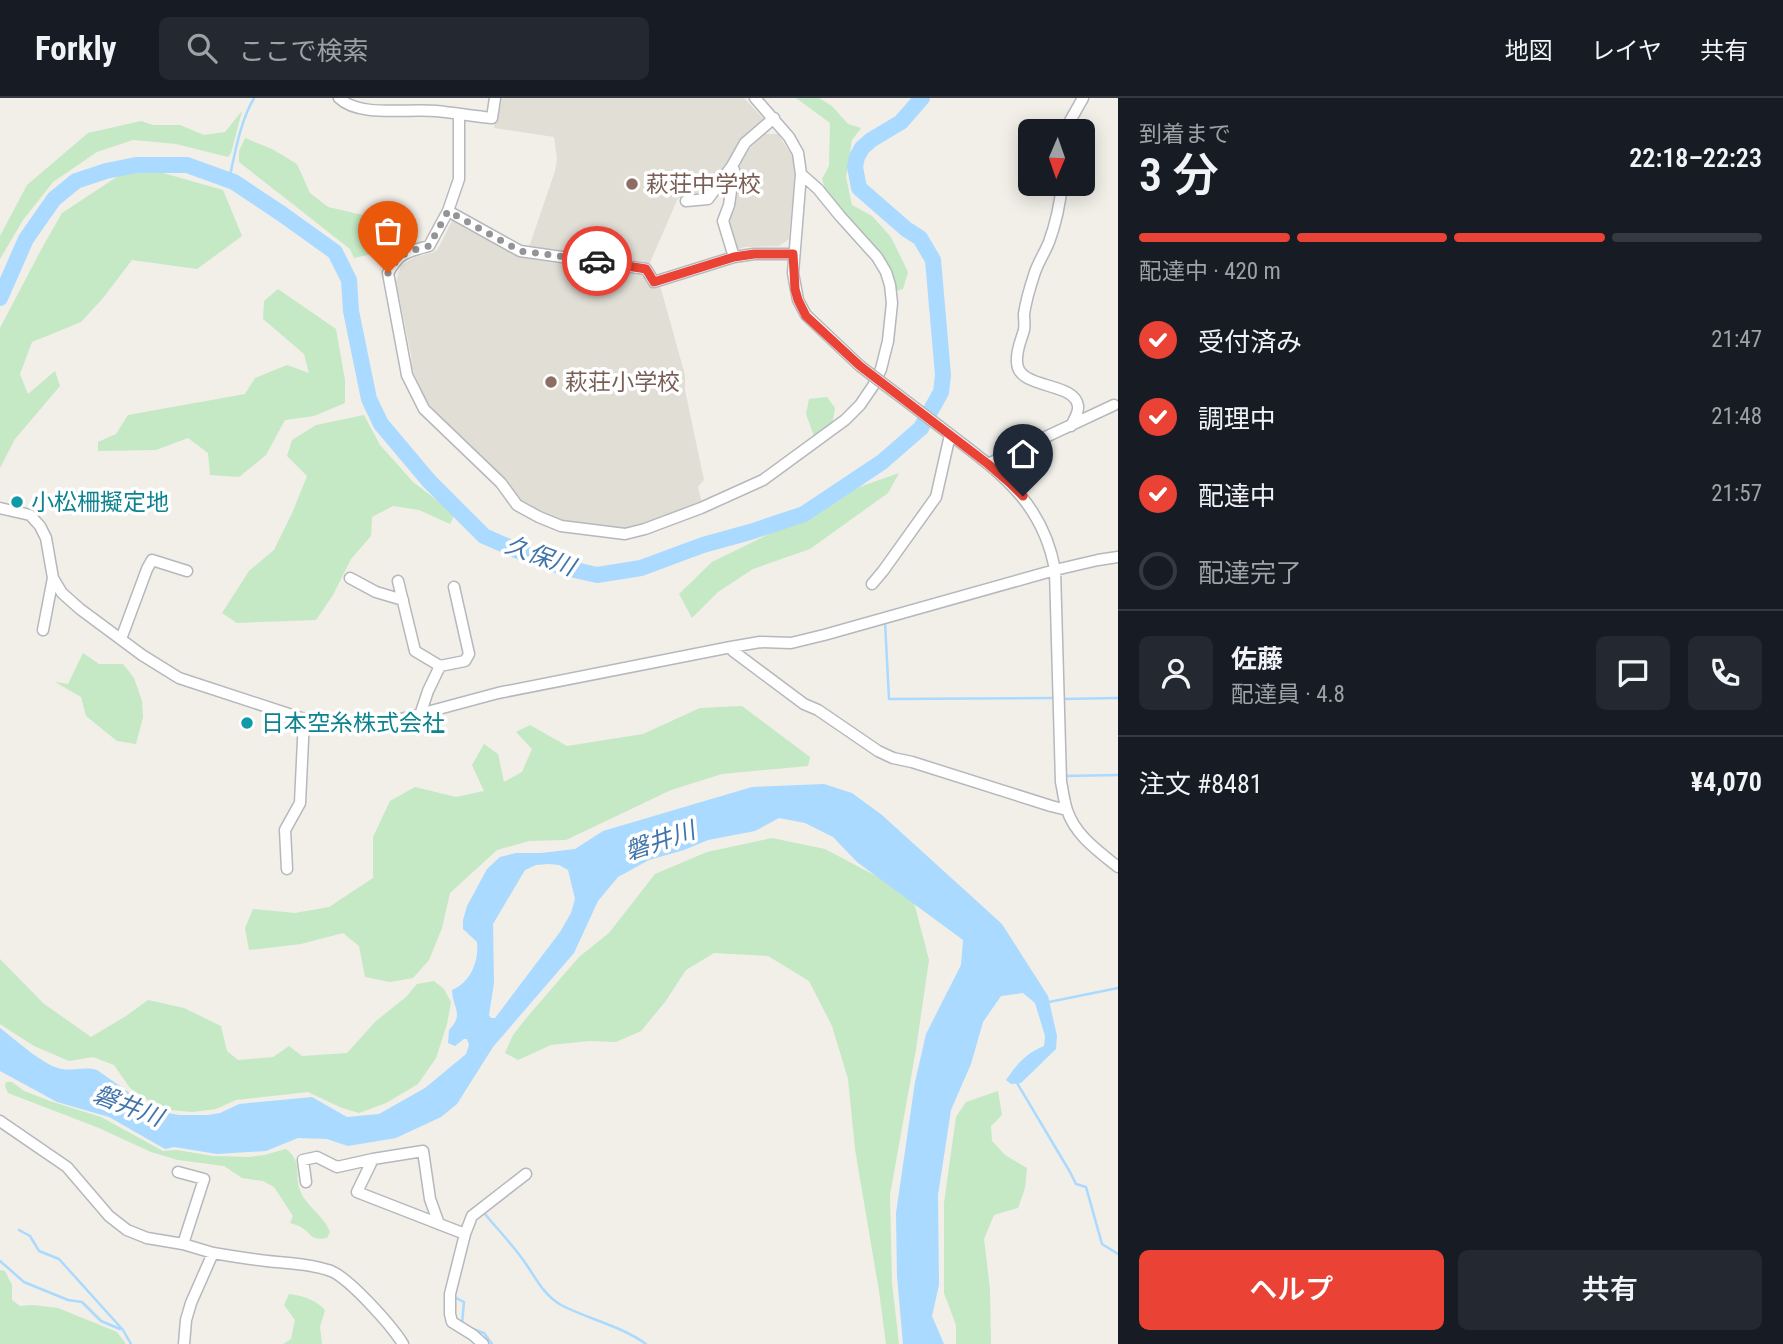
<!DOCTYPE html>
<html lang="ja">
<head>
<meta charset="utf-8">
<style>
	:root { --surface:#171b24; --page:#242831; --text:#f1f3f6; --muted:#9ea1a6; --line:#363941; --accent:#ea4335 }
	body { margin:0; font-family:"Roboto Condensed","Noto Sans JP",sans-serif; background:var(--page); color:var(--text); height:100vh; display:flex; flex-direction:column; font-size:26px; white-space:nowrap }
	* { box-sizing:border-box; margin:0 }
	p { font-size:23px; color:var(--muted) }
	.icon { flex:none; width:38px; height:38px; fill:none; stroke:currentColor; stroke-width:2; stroke-linecap:round; stroke-linejoin:round }
	.map { position:relative; flex:1; overflow:hidden }
	.panel { display:flex; flex-direction:column; background:var(--surface); width:665px }
	.panel>* { flex:none }
	.needle { width:46px; rotate:182deg }
	.fabs { position:absolute; left:1018px; top:21px; display:grid; gap:14px }
	.fabs a { display:grid; place-items:center; width:77px; height:77px; border-radius:10px; background:var(--surface); box-shadow:0 4px 18px #0003; font-size:35px }
	.pin { position:absolute; display:grid; place-items:center; width:60px; height:60px; color:#fff; margin:-72px -30px; border-radius:50% 50% 50% 0; rotate:-45deg; box-shadow:0 0 7px #0007 }
	.pin .icon { rotate:45deg }
	.courier { position:absolute; display:grid; place-items:center; width:70px; height:70px; margin:-35px; border:5px solid #ea4335; border-radius:50%; background:#fff; color:#222; box-shadow:0 2px 9px #0007 }
	.head em { font-style:normal; font-weight:600 }
	.head div { display:flex; flex-direction:column-reverse }
	.head { display:flex; align-items:center; justify-content:space-between; height:119px; padding:0 21px }
	h1 { font-size:46px; font-weight:600; line-height:52px }
	.bar { display:grid; grid-template-columns:repeat(4,1fr); gap:10px 7px; align-content:center; height:84px; padding:0 21px }
	.bar i { height:9px; border-radius:5px; background:var(--line) }
	.bar .current { background:var(--accent) }
	.bar p { grid-column:span 4 }
	.line { display:flex; align-items:center; gap:18px; padding:0 21px; border-top:2px solid var(--line) }
	.line div { flex:1 }
	.round { display:grid; place-items:center; flex:none; width:74px; height:74px; border-radius:10px; background:var(--page) }
	ol { padding:0 21px; list-style:none }
	li { display:flex; align-items:center; gap:21px; height:77px }
	li p { margin-inline-start:auto }
	li .icon { padding:7px; border-radius:50%; background:var(--accent); color:#fff; stroke-width:4 }
	li:last-child { color:var(--muted) }
	li i { width:38px; height:38px; border:4px solid var(--line); border-radius:50% }
	.primary-button { display:flex; gap:14px; margin-top:auto; padding:14px 21px }
	.primary-button a { flex:1; height:80px; border-radius:10px; background:var(--accent); color:#fff; font-size:28px; font-weight:600; line-height:80px; text-align:center }
	.primary-button a+a { background:var(--page); color:var(--text) }
	header { display:flex; align-items:center; gap:42px; box-sizing:border-box; height:98px; padding:0 35px; background:var(--surface); border-bottom:2px solid var(--line) }
	header strong { font-size:33px }
	nav { display:flex; gap:38px; margin-inline-start:auto; font-size:24px }
	.search { width:490px; height:63px; background:var(--page); display:flex; align-items:center; gap:18px; box-sizing:border-box; padding:0 24px; border-radius:10px; color:var(--muted); font-size:26px }
	main { display:flex; flex:1; min-height:0 }
	.map>svg:first-child { display:block }
</style>
</head>
<body>
<header>
<strong>Forkly</strong>
<div class="search"><svg class="icon" aria-label="search" viewBox="0 0 24 24"><circle cx="10" cy="10" r="6"/><path d="M15 15l6 6"/></svg>ここで検索</div>
<nav><a>地図</a><a>レイヤ</a><a>共有</a></nav>
</header>
<main>
<div class="map">
<svg width="1118" height="1246" viewBox="0 0 1118 1246">
	<rect width="100%" height="100%" fill="#f1efe8"/>
	<path fill="#e1ded6" d="M498,0H744L763,20L761,25L742,42L706,99L678,100L649,167L640,164L573,156L528,152L555,73L557,61L554,39L494,30Z
		M765,36H778L792,58L795,74L789,141L779,148L745,149L734,152L727,126L732,110L739,67L751,49Z
		M461,121L520,158L583,164L654,176L661,191L685,277V292L704,382L698,389L702,405L653,425L614,433L567,425L542,418L518,402L505,385L471,348L448,327L426,303L412,271L411,257L396,184L401,168L415,159L432,155L438,151L452,123Z"/>
	<path fill="#c5e8c5" d="M796,0H819L832,8L848,26L861,30L852,42L846,79L852,107L872,118L891,139L908,174L903,191L896,193L889,167L827,96L822,81L829,68L830,25Z
		M242,13L231,55L228,59L176,46L133,42L97,54L53,84L23,122L0,161V138L27,87L88,35L141,23L153,27H180L204,37L225,34Z
		M245,40L272,51L297,66L310,95L328,109L389,123L397,131L392,147L372,156L354,160L350,151L239,64V53Z
		M123,75H163L223,92L242,138L197,171L132,162L103,200L81,224L32,244L20,276L28,296L55,273L60,288L15,341L0,370V230L42,150L62,115Z
		M278,191L336,231L345,282V305L314,318L285,322L266,357L239,379L210,377L208,355L188,340L156,352L98,353V344L116,336L128,317L245,296L255,280L287,267L309,275L304,256L263,221L264,203Z
		M827,299L835,310L832,327L814,338L806,316L809,301Z
		M364,317L380,347L413,384L455,416L450,426L419,412L393,408L372,419L371,438L351,461L333,497L316,522L237,525L222,515L249,473L274,452L293,413L307,378L287,358L292,342L316,327Z
		M899,375L888,395L810,451L753,471L718,494L692,520L679,496L712,464L771,435L848,393Z
		M83,555L99,566H123L134,580L142,603L143,619L136,646L117,643L86,618L81,599L55,584L68,586Z
		M742,608L810,659L808,668L722,676L671,692L566,742L529,743L497,752L450,795L442,830L429,862L413,880L390,884L365,879L359,848L343,835L301,846L249,852L245,830L253,811L295,815L329,809L373,780V739L390,703L415,689L456,699L484,693L472,667L484,646L498,656L504,684L522,674L532,651L516,634L530,627L567,648L643,636L700,610Z
		M772,740L825,751L912,797L929,862L916,951L890,1097L892,1185L899,1246H886L879,1193L855,1051L848,981L832,928L809,883L768,858L714,855L686,872L665,904L641,933L616,944L589,943L551,947L518,962L505,955L513,937L528,918L579,859L609,835L655,776L707,754Z
		M0,861L43,905L91,939L126,918L148,902L184,910L221,928L227,953L238,962L273,959L289,948L302,958L347,955L376,923L406,899L417,886L434,883L444,891L451,904L447,926L436,960L418,986L386,1005L359,1015L342,1010L308,994L236,1002L216,1011L192,1014L170,1012L151,1004L130,990L114,967L93,959L69,963L34,948L0,926Z
		M6,984H12L24,993L50,1003L101,1019L163,1053L177,1052L213,1058L249,1059L264,1057L286,1051C303,1064 294,1075 300,1092C306,1109 324,1117 330,1134L327,1140C309,1143 313,1136 301,1129C298,1127 294,1126 290,1125L293,1118L274,1089L263,1083L242,1080L224,1068L178,1062L151,1054L99,1030L8,995L5,988Z
		M998,993L1002,1017L991,1028L992,1043L1005,1057L1027,1070L1025,1090L1018,1110L994,1117L984,1141L990,1191L991,1246H956V1227L944,1195V1105L956,1019L966,1004Z
		M0,1172L5,1173L12,1187V1202L20,1208L33,1207L58,1210L117,1234L126,1246H0Z
		M289,1196C303,1198 315,1201 325,1212L320,1229L322,1246H283L291,1241L295,1222L284,1207Z"/>
	<path fill="#aadaff" fill-rule="evenodd" d="M824,686L852,695L882,717L1002,826L1048,898L1057,938L1056,951L1021,985L1011,986L1006,982C1017,966 1025,956 1044,948L1045,938L1035,905L1023,895L1001,898L983,924L971,966L951,1012L938,1097L939,1187L932,1218L944,1246H903L897,1178L896,1115L915,984L926,936L961,867L963,842L857,764L833,739L805,725L779,720L755,733L708,742L684,752L649,762L618,779L598,803L574,855L493,949L457,1006L441,1019L396,1040L348,1048L327,1041L298,1040L266,1053L217,1056L174,1049L165,1051L109,1019L57,1004L0,973V930C15,941 45,969 62,971C74,973 85,968 97,972L147,1007L163,1014L179,1017H208L220,1015L239,1006L312,999L347,1019L368,1017L379,1016L425,990L466,956L469,947L467,941H464L455,948L448,945L449,932C465,916 452,909 452,892C471,884 479,863 477,844L463,831V822L467,808L487,771L500,759L516,755H541L575,751L603,733L752,689ZM549,766L559,767L568,772L575,801L571,815L560,834L495,920H491L489,917L494,885L493,826L525,772L536,767Z"/>
	<g fill="none" stroke-linecap="round" stroke-linejoin="round">
		<path stroke="#aadaff" stroke-width="2.5" d="M229,82C235,55 240,24 254,0
			M885,524L889,601L1055,600
			M1062,601L1118,600
			M1065,678L1118,677
			M1049,904L1118,890
			M1017,985L1070,1074L1076,1086L1086,1089L1102,1146L1118,1156
			M485,1116C498,1132 514,1148 526,1166C537,1182 544,1197 561,1207C588,1221 621,1228 646,1246
			M19,1132L30,1138L39,1153L59,1161L123,1232L131,1246
			M0,1163L24,1184L68,1202L82,1204L101,1223L120,1231
			M454,1199L464,1204L462,1225L464,1226
			M470,1230L484,1235L492,1246"/>
		<path stroke="#aadaff" stroke-width="16" d="M0,200L26,141L54,101L76,83L106,73L136,67H187L234,84L282,116L335,154L349,182L351,213L369,301L381,326L429,383L484,438L532,459L562,469L597,477L641,470L703,447L750,434L804,416L882,364L921,330L941,294L943,277L933,162L920,140L906,131L859,90L855,69L857,59L862,50L871,42L901,24L922,0"/>
		<defs>
			<path id="minor" d="M339,0C360,20 408,10 436,13C455,15 473,18 492,20L495,0
				M755,0L789,39L798,55L801,76L793,175L798,202L806,217L860,268
				M459,16V81L448,113L429,148C407,154 400,154 388,175L407,277L424,311L501,385L517,407L539,419L561,428L625,436L645,431L701,410L763,382L845,322L860,307L873,288L881,271L888,243L892,205L890,187L886,174L877,159L840,118L818,91L801,76
				M1068,33L1070,23L1083,0
				M732,68L734,72L729,107L723,123L734,159
				M1062,86C1060,106 1056,125 1049,144C1045,154 1039,163 1035,174C1031,186 1026,202 1024,216C1024,221 1025,227 1024,232C1021,243 1016,252 1017,264C1017,292 1075,283 1078,308C1079,314 1074,322 1071,328
				M686,103L708,101L732,68L745,45L774,20
				M448,113L520,153L646,171L654,184L734,159L754,156H793
				M939,328C993,370 1042,399 1055,472L1061,684C1063,693 1064,703 1067,712C1075,737 1098,753 1118,769
				M988,366L1114,307
				M0,410L30,417L40,428L46,440L53,480L62,495L80,511L142,557L179,580L304,621L348,627H379L498,595L731,549L760,544L791,545L824,537L1055,472L1098,462L1118,459
				M350,480L376,494L403,502
				M398,483L415,553L440,568
				M872,486L883,473L936,399L950,337
				M43,532L53,480
				M121,541L147,471L152,462L187,473
				M731,549L733,553L804,606L818,612L878,653L893,660L912,664L1051,708L1067,712
				M420,617L428,593L440,568L465,563L469,556L454,489
				M287,771L285,732L300,705L304,621
				M0,1023L67,1069L109,1118L127,1132L147,1140L183,1146L213,1155L191,1205L186,1222L184,1246
				M373,1061L357,1094L465,1136
				M178,1074L204,1081L183,1146
				M306,1084L303,1062L317,1059L337,1069L373,1061L423,1053L430,1101L439,1126
				M213,1155C231,1158 249,1161 267,1163C288,1165 311,1166 331,1173C350,1181 392,1228 403,1246
				M483,1246L473,1237L452,1224L450,1216V1196L465,1136L472,1118L526,1076"/>
		</defs>
		<use href="#minor" stroke="#b5b8bc" stroke-width="13"/>
		<use href="#minor" stroke="#fff" stroke-width="10"/>
		<defs>
			<path id="minor-bridge" d="M860,268L939,328"/>
		</defs>
		<use href="#minor-bridge" stroke="#b5b8bc" stroke-width="13" stroke-linecap="butt"/>
		<use href="#minor-bridge" stroke="#fff" stroke-width="10"/>
	</g>
	<g fill="none" stroke-linecap="round" stroke-linejoin="round">
		<path stroke="#929495" stroke-width="7" stroke-dasharray="0 12.6" d="M388,175C400,154 407,154 429,148L448,113L520,153L597,163"/>
		<path stroke="#ea4335" stroke-width="9" d="M597,163L646,171L654,184L734,159L754,156H793L795,191L798,202L806,218L860,268L988,366L1010,385L1023,398"/>
	</g>
	<g fill="#8d6e63" stroke="#fff" stroke-width="2.5">
		<circle cx="632" cy="86" r="7"/>
		<circle cx="551" cy="284" r="7"/>
	</g>
	<g fill="#0f9aa8" stroke="#fff" stroke-width="2.5">
		<circle cx="17" cy="404" r="7"/>
		<circle cx="247" cy="625" r="7"/>
	</g>
	<g text-anchor="middle" stroke-width="7" stroke-linejoin="round" paint-order="stroke">
		<g font-size="23" fill="#785e54" stroke="#fff" text-anchor="start">
			<text x="646" y="94">萩荘中学校</text>
			<text x="565" y="292">萩荘小学校</text>
		</g>
		<g font-size="23" fill="#0d838f" stroke="#fff" text-anchor="start">
			<text x="31" y="412">小松柵擬定地</text>
			<text x="261" y="633">日本空糸株式会社</text>
		</g>
		<g font-size="24" font-style="italic" fill="#4174aa" stroke="#fff">
			<text transform="translate(540 458) rotate(20)" y="8">久保川</text>
			<text transform="translate(660 743) rotate(-19)" y="8">磐井川</text>
			<text transform="translate(128 1008) rotate(21)" y="8">磐井川</text>
		</g>
	</g>
</svg>
<div class="fabs">
<a><svg class="needle" viewBox="-14 -14 28 28"><path d="M0-13l5 13h-10z" fill="#e53935"/><path d="M0 13l5-13h-10z" fill="#9ea1a6"/></svg></a>
</div>
<div class="pin" style="left:388px;top:175px;background:#ea580c"><svg class="icon" aria-label="bag" viewBox="0 0 24 24"><path d="M5 8h14l-1 12H6zM9 8a3 3 0 0 1 6 0"/></svg></div>
<div class="pin" style="left:1023px;top:398px;background:#1f2937"><svg class="icon" aria-label="home" viewBox="0 0 24 24"><path d="M3 11l9-7 9 7M6 9v11h12V9"/></svg></div>
<div class="courier" style="left:597px;top:163px"><svg class="icon" aria-label="car" viewBox="0 0 24 24"><path d="M5 17H2v-5l4-1 3-4h7l3 4 3 1v5h-3M9 17h6M6 11h13"/><circle cx="7" cy="17" r="2"/><circle cx="17" cy="17" r="2"/></svg></div>
</div>
<section class="panel">
<div class="head"><div><h1>3 分</h1><p>到着まで</p></div><em>22:18–22:23</em></div>
<div class="bar"><i class="current"></i><i class="current"></i><i class="current"></i><i></i><p>配達中 · 420 m</p></div>
<ol>
<li><svg class="icon" aria-label="check" viewBox="0 0 24 24"><path d="M5 12l5 5 9-10"/></svg>受付済み<p>21:47</p></li>
<li><svg class="icon" aria-label="check" viewBox="0 0 24 24"><path d="M5 12l5 5 9-10"/></svg>調理中<p>21:48</p></li>
<li><svg class="icon" aria-label="check" viewBox="0 0 24 24"><path d="M5 12l5 5 9-10"/></svg>配達中<p>21:57</p></li>
<li><i></i>配達完了</li>
</ol>
<div class="line" style="height:126px"><a class="round"><svg class="icon" aria-label="person" viewBox="0 0 24 24"><circle cx="12" cy="8" r="4"/><path d="M4 21q1-7 8-7t8 7"/></svg></a><div><b>佐藤</b><p>配達員 · 4.8</p></div><a class="round"><svg class="icon" aria-label="chat" viewBox="0 0 24 24"><path d="M4 5h16v11H9l-5 4z"/></svg></a><a class="round"><svg class="icon" aria-label="phone" viewBox="0 0 24 24"><path d="M5 4h4l2 5-3 2q2 4 5 5l2-3 5 2v4C11 20 4 13 5 4z"/></svg></a></div>
<div class="line" style="height:91px"><div>注文 #8481</div><b>¥4,070</b></div>
<div class="primary-button"><a>ヘルプ</a><a>共有</a></div>
</section>
</main>
</body>
</html>
